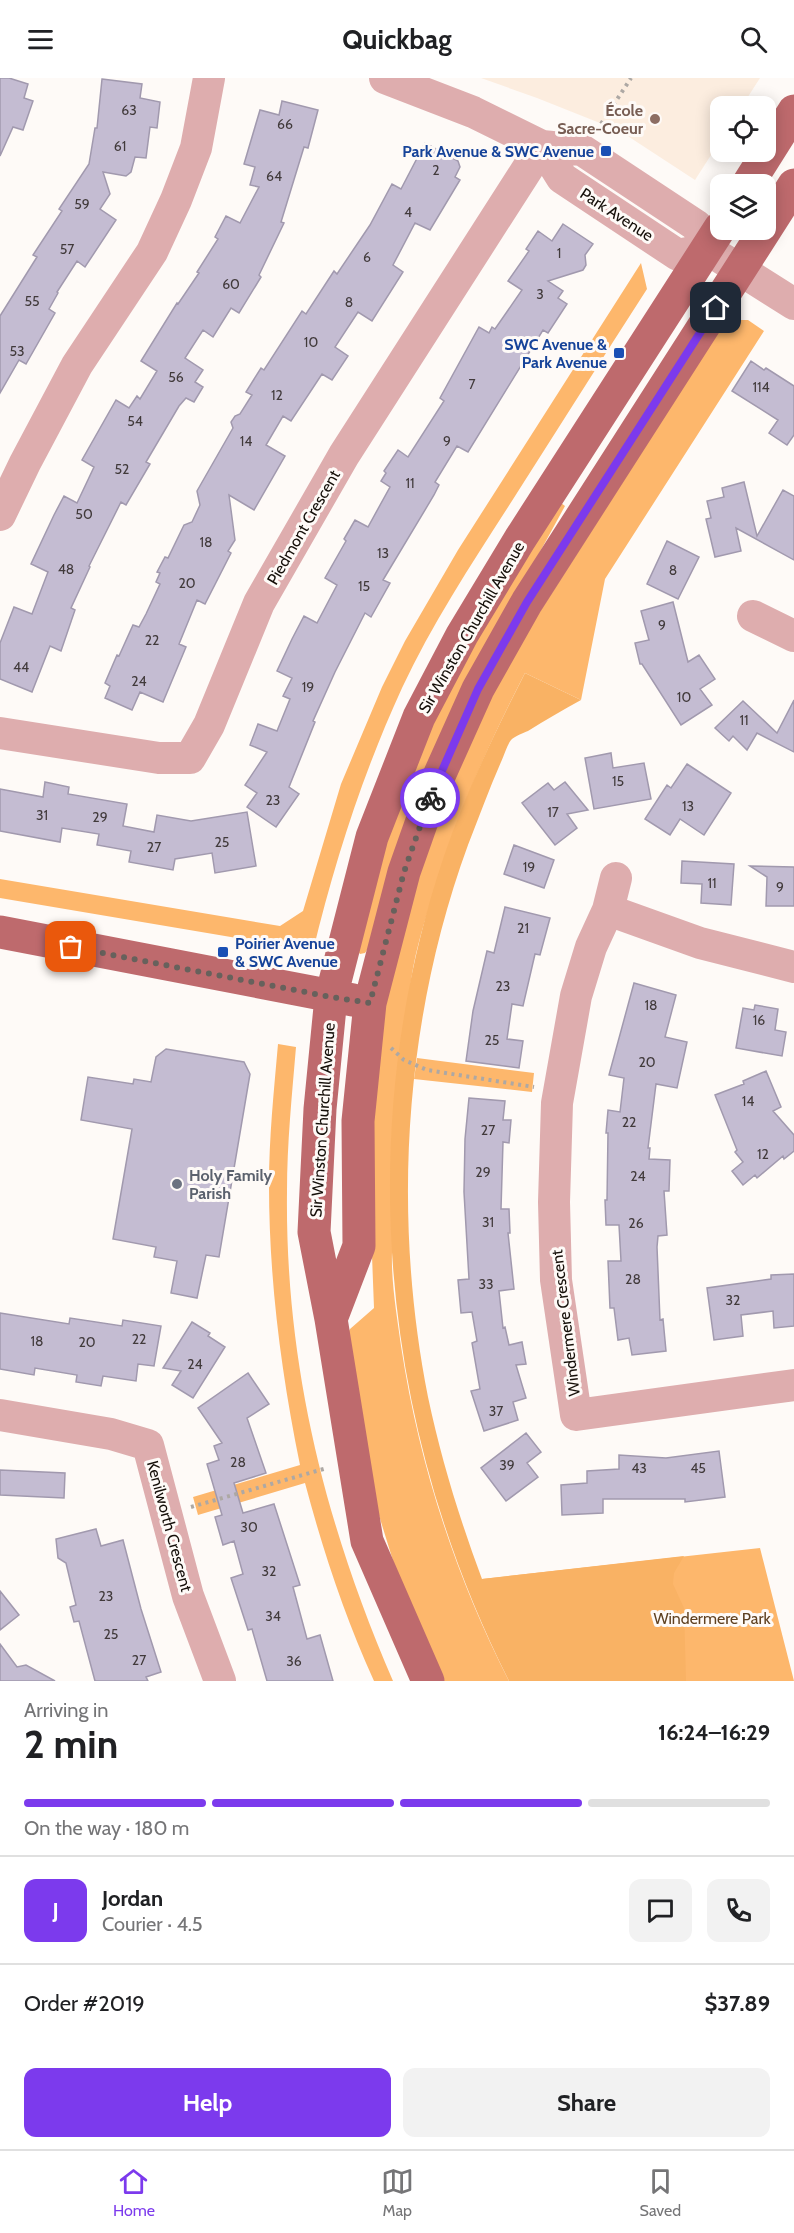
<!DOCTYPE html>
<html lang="en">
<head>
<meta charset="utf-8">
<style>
	:root { --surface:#fff; --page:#f2f2f2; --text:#202124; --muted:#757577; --line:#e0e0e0; --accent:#7c3aed }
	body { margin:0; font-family:Cabin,sans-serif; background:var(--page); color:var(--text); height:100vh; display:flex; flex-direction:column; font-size:22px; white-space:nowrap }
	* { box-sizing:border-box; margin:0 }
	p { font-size:20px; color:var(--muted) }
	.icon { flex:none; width:33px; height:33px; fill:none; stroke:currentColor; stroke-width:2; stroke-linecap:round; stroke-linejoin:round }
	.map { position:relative; height:1603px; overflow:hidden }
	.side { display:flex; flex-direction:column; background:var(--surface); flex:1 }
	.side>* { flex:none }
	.fabs { position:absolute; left:710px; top:18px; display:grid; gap:12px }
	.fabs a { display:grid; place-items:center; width:66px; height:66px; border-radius:12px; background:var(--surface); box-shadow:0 3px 15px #0003; font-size:30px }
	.pin { position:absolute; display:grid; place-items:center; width:51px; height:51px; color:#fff; margin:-26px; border-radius:12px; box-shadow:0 3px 9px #0006 }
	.courier { position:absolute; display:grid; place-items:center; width:60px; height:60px; margin:-30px; border:4px solid #7c3aed; border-radius:50%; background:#fff; color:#222; box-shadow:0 2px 8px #0007 }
	.headline em { font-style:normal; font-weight:700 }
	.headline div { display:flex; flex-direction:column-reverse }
	.headline { display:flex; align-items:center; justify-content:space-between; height:102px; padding:0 24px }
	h1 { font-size:39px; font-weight:700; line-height:45px }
	.bar { display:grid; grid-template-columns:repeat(4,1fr); gap:9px 6px; align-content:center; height:72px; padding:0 24px }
	.bar i { height:8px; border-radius:4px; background:var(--line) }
	.bar .active { background:var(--accent) }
	.bar p { grid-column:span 4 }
	.line { display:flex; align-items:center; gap:15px; padding:0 24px; border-top:2px solid var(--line) }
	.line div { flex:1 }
	.round { display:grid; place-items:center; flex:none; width:63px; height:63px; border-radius:12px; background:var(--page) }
	.button { display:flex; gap:12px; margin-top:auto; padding:12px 24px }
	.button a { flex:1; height:69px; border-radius:12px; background:var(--accent); color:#fff; font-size:24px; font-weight:700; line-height:69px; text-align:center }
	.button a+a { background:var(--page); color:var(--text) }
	header { display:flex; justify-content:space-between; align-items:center; height:78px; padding:0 24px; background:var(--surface); font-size:27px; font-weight:700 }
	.menu { display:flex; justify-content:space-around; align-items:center; height:84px; border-top:2px solid var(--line); background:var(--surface); font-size:16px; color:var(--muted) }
	.menu a { display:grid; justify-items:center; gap:3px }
	.menu .active { color:var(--accent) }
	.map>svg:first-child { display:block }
</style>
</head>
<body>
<header><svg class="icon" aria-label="menu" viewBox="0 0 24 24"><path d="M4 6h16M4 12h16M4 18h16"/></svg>Quickbag<svg class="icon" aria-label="search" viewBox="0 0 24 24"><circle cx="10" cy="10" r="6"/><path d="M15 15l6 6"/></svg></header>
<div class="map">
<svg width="794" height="1603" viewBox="0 0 794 1603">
	<rect width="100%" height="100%" fill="#fefaf7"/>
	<path fill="#fceddf" d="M481,0H760L742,28H720V63L695,102L620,53L537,20Z"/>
	<path fill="#fdb76c" d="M641,185L647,211C601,282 556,354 510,426C472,485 432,546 402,610C363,695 335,782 313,873L0,820V801L280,848L303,833L341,706L382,609L405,563L458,472Z
		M726,242H748L764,253L605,501L581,622L525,595C487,669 454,743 431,823C422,851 413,882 410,911C404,956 403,1002 400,1047C397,1089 392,1132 392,1174C391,1205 397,1238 401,1268C419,1386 455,1497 509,1603H442L399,1502L377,1431L346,1259L350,1251L374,1230L369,1099L381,951L402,849L443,725L507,585Z
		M561,425L565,428L530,492L369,869L365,875L360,876L357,872C377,793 399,712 435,638C472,564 517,495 561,425Z
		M278,966L296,969C292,1017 287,1065 287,1114C285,1286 325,1446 393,1603H374C345,1539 323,1473 305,1405L198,1437L193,1419L300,1387C281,1294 269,1201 269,1107C269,1059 274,1012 278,966Z
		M417,980L534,995L532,1014L414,1001Z
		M760,1470L794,1603H529L482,1501Z"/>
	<path fill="#f9b264" d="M525,595L581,622C563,632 545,642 528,653C523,655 515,658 511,662C507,667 504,678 501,684C489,711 479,739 468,767C404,942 392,1137 428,1319C441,1381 460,1442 482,1501L684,1478L674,1495L673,1506L684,1530L686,1603H509C380,1347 352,1051 444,778C466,714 495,654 525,595Z"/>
	<path fill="#c4bcd2" stroke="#a199ae" stroke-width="1.5" d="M0,0H9L28,6L24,20L33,23L23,52L13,49L0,78Z
		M102,1L142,6L140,20L160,24L157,50L150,49L146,80L135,79L131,94L126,98L103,94L110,116L100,131L116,142L85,189L77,183L57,214L58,215L49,231L55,235L26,286L19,282L0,315V238L37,179L33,177L62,133L59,131L89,86L95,50H97Z
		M282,23L318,32L308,70L304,69L281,144L284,145L259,197L261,199L239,235L231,230L213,259L203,252L185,280L203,292L195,304L203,309L194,324L186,320L179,328L146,384L150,386L126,427L121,424L89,488L90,489L71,530L75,532L61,573L50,568L32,614L0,601V565L14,529L32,536L48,494L31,486L54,437L64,418L77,425L94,389L82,382L116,322L129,330L137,318L140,321L157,293L141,283L177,225L178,226L199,195L197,194L218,161L215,159L226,138L240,145L259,109L250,107L255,89L244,86L260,32L279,37Z
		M425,65L458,83L460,89L455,99L460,102L430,152L415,145L393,187L403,194L372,243L358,234L335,269L348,278L332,302L322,296L291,343L283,338L266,367L285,378L254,432L229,417L235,462L228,473L231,475L205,526L197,522L179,566L186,569L163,624L140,614L132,632L105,620L110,608L105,605L117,577L119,578L133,547L139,549L146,536L160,506L156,504L160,495L157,494L165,479L168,480L184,447L192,444L200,427L197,413L233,350L231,344L235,338L240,336L252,317L246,314L261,290L264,292L302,233L306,236L334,193L337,196L370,147L392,106L401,111Z
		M563,146L593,166L585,177L586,187L583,192L548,203L563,213L558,220L567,226L548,255L543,252L468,374L457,368L435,404L439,407L434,417L383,502L390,505L371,539L365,535L335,594L313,643L315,644L289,709L299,716L276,749L247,729L257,715L245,707L267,674L250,667L258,646L277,653L290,621L283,618L292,600L277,593L292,561L304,538L317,545L337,507L325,500L346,463L344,461L355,442L368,449L390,409L381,403L386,395L384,393L398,372L408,379L444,323L440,320L479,249L489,255L492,249L495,251L522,212L508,203L529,173L526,171L538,153L552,163Z
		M751,283L764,292L766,290L794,308V357L787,367L769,355L778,342L732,313Z
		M744,404L757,458L783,412L794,418V482L736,450L741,473L715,479L706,441L711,440L707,423L724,419L722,410Z
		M667,463L699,479L678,521L647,506Z
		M673,524L688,584L699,577L715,601L700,611L712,627L681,647L642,586H640L635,565L649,562L641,533Z
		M794,622V674L757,655L747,672L733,658L729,663L715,650L743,623L777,655Z
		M611,675L613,690L644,685L651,721L594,731L585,680Z
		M687,686L731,715L704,757L680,741L670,757L645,741L667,707L671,710Z
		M45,704L69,709L68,716L127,726L123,748L154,754L157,737L191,743L247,734L256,788L215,795L212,775L175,781L173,792L129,784L131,773L97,767L99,756L62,750L60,764L0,753V711L43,719Z
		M565,704L588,732L567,736L577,750L555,767L522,725L548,705L554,712Z
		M514,767L554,782L544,810L504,796Z
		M682,783L734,786L731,827L701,825L702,806L681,805Z
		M750,788L794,789V828H766L767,799Z
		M505,829L550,840L540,877L535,876L523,928L512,926L507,961L523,963L519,990L466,983L473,933L487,873L494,875Z
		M634,905L676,917L665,959L687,964L677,1010L656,1006L648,1070H650L649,1081L670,1082L669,1113H664L667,1157L658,1158L657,1169L660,1242L663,1241L666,1273L632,1277L629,1260L618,1262L614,1230H610L608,1183H621L619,1147H606L605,1122H607L608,1055H606L608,1032L620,1034L624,1000L609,997Z
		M755,927L778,931L775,952L786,954L782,978L736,970L743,930L754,932Z
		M166,971L244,984L250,996L219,1179L206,1177L197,1220L171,1215L177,1183L154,1179L156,1169L113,1161L132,1051L81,1042L88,999L133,1006L134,1001L151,1004L156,979Z
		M766,993L781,1029L773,1033L794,1057V1073L784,1081L783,1078L757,1100L755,1097L743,1107L732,1093L743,1084L735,1074L737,1072L715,1017L744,1006L743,1003Z
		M469,1020L505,1023L503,1042H511L509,1065L503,1064L501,1131H509L510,1155H508L514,1211L499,1213L503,1250L505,1249L509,1267L522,1264L526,1286L516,1287L526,1320L513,1324L518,1342L484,1353L471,1313L480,1311L472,1265L477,1263L472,1234L461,1235L458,1202L469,1201L464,1114L465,1061Z
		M794,1196V1248L774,1250L773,1233L741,1237L743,1258L714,1262L707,1210L771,1201V1197Z
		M0,1235L69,1246L70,1240L122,1248L123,1242L161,1248L154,1288L138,1286L136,1303L103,1298L101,1308L76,1304L77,1297L35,1290L34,1297L0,1291Z
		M192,1244L210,1255L208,1258L225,1269L193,1320L172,1307L181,1293L163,1290Z
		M248,1295L269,1326L247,1340L266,1395L234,1405L243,1435L274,1426L300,1507L293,1509L307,1561L320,1557L333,1603H267L252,1551L248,1552L231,1500L243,1496L234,1463L223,1467L215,1439L222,1437L207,1386L219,1382L214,1368L222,1365L198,1330Z
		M526,1355L541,1374L527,1385L538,1399L506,1423L481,1390Z
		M719,1373L725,1419L685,1424V1421H603V1435L562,1437L561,1407L587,1405V1393L619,1391V1377L666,1380Z
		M0,1392L65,1395L64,1420L0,1417Z
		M96,1451L101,1468L123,1462L141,1531L161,1594L146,1599L148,1603H95L79,1543L74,1544L70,1529L76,1527L66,1485L58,1480L56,1461Z
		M0,1513L19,1537L0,1552Z
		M0,1566L17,1589L26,1587L55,1603H0Z"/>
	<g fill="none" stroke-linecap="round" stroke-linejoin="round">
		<path stroke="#ada8a4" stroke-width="4" stroke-dasharray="3 4.5" stroke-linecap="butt" d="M597,52L631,0
			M391,970L404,982L427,992L534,1009
			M191,1429L327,1390"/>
		<path stroke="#deadae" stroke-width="32" d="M385,0L473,34L542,68L582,72L697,148L707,171L794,226
			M542,68L562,100L678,177L707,171
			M0,437L25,385L77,287L152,174L176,122L196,70L209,0
			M753,538L794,558
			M0,655L159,680H190L209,647L259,525L344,377L542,68
			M616,800L608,832L591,869L576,918L557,1025L554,1124L556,1202L576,1337L794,1307
			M608,832L700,865L794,889
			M0,1337L111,1356L148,1367L188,1518L220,1603"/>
		<path stroke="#be6a6d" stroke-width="33" d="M748,106L794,33
			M0,854L353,922
			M331,1241L359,1168L358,1043L370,925L404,794L434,709L478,611L527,524L794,107
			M428,1603L367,1463L331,1241L314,1154L320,1031L331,919L372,759L419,639L462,557L520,461L720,150"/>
	</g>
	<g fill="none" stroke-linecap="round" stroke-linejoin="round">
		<path stroke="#67615c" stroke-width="6" stroke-dasharray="0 10.8" d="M71,869L331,919L370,925L404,794L430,720"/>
		<path stroke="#7c3aed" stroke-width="8" d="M430,720L478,611L527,524L716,230"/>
	</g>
	<circle fill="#8d6e63" stroke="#fefaf7" stroke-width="2" cx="655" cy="41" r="6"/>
	<g fill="#1a4fb4" stroke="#fefaf7" stroke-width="2">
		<rect x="600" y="67" width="12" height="12" rx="3"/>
		<rect x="613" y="269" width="12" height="12" rx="3"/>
		<rect x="217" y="868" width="12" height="12" rx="3"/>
	</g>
	<circle fill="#6b7280" stroke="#fefaf7" stroke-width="2" cx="177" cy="1106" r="6"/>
	<g text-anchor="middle" stroke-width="6" stroke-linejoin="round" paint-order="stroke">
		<g font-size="14" fill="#413a3b">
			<text x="129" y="37">63</text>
			<text x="285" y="51">66</text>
			<text x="120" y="73">61</text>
			<text x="436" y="97">2</text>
			<text x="274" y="103">64</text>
			<text x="82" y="131">59</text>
			<text x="408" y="139">4</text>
			<text x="67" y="176">57</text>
			<text x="559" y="180">1</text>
			<text x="367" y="184">6</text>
			<text x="231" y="211">60</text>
			<text x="540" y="221">3</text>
			<text x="32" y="228">55</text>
			<text x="349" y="229">8</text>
			<text x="311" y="269">10</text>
			<text x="17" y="278">53</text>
			<text x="176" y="304">56</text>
			<text x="472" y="311">7</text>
			<text x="761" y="314">114</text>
			<text x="277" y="322">12</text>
			<text x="135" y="348">54</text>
			<text x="246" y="368">14</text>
			<text x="447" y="368">9</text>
			<text x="122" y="396">52</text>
			<text x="410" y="410">11</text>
			<text x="84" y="441">50</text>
			<text x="206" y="469">18</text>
			<text x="383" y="480">13</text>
			<text x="66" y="496">48</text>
			<text x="673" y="497">8</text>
			<text x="187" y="510">20</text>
			<text x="364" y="513">15</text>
			<text x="662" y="552">9</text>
			<text x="152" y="567">22</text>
			<text x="21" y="594">44</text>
			<text x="139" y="608">24</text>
			<text x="308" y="614">19</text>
			<text x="684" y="624">10</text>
			<text x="744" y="647">11</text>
			<text x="618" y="708">15</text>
			<text x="273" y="727">23</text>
			<text x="688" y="733">13</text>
			<text x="553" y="739">17</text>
			<text x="42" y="742">31</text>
			<text x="100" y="744">29</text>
			<text x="222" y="769">25</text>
			<text x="154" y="774">27</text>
			<text x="529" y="794">19</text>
			<text x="712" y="810">11</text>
			<text x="780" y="814">9</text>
			<text x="523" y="855">21</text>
			<text x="503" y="913">23</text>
			<text x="651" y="932">18</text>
			<text x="759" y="947">16</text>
			<text x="492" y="967">25</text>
			<text x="647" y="989">20</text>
			<text x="748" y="1028">14</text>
			<text x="629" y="1049">22</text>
			<text x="488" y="1057">27</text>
			<text x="763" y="1081">12</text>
			<text x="483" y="1099">29</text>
			<text x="638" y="1103">24</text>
			<text x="488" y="1149">31</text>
			<text x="636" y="1150">26</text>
			<text x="633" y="1206">28</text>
			<text x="486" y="1211">33</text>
			<text x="733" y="1227">32</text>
			<text x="139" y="1266">22</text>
			<text x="37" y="1268">18</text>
			<text x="87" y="1269">20</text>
			<text x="195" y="1291">24</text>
			<text x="496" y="1338">37</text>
			<text x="238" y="1389">28</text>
			<text x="507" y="1392">39</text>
			<text x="639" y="1395">43</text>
			<text x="698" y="1395">45</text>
			<text x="249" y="1454">30</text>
			<text x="269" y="1498">32</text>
			<text x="106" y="1523">23</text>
			<text x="273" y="1543">34</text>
			<text x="111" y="1561">25</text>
			<text x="139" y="1587">27</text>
			<text x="294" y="1588">36</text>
		</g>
		<g font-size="16" font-weight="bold" fill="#785e54" stroke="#fefaf7" text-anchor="end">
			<text x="643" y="38">École<tspan x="643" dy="18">Sacre-Coeur</tspan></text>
		</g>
		<g font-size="16" font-weight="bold" fill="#164399" stroke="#fefaf7" text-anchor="end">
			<text x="594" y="79">Park Avenue &amp; SWC Avenue</text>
			<text x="607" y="272">SWC Avenue &amp;<tspan x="607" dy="18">Park Avenue</tspan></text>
			<text x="235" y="871" text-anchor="start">Poirier Avenue<tspan x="235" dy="18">&amp; SWC Avenue</tspan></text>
		</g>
		<g font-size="16" fill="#150f09" stroke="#fefaf7">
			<text transform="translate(617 136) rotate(33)" y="6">Park Avenue</text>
			<text transform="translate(303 449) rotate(-60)" y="6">Piedmont Crescent</text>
			<text transform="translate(471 549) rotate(-60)" y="6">Sir Winston Churchill Avenue</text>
			<text transform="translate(322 1042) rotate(-86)" y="6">Sir Winston Churchill Avenue</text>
			<text transform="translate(565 1245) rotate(-97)" y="6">Windermere Crescent</text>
			<text transform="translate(170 1448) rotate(75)" y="6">Kenilworth Crescent</text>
		</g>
		<g font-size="16" font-weight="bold" fill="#5b616d" stroke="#fefaf7" text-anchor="start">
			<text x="189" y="1103">Holy Family<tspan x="189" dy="18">Parish</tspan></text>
		</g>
		<g font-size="16" fill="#5f4121" stroke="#fefaf7">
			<text x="712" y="1546">Windermere Park</text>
		</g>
	</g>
</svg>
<div class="fabs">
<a><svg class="icon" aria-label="locate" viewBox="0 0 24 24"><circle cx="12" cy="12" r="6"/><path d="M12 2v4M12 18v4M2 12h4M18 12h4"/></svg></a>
<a><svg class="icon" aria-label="layers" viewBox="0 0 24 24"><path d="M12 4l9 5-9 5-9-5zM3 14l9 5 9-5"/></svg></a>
</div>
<div class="pin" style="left:71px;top:869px;background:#ea580c"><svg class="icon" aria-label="bag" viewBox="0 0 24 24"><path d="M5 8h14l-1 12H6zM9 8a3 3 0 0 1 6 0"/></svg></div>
<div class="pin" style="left:716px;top:230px;background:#1f2937"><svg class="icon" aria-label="home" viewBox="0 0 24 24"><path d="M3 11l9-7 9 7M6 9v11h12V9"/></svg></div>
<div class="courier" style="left:430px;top:720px"><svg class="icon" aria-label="bike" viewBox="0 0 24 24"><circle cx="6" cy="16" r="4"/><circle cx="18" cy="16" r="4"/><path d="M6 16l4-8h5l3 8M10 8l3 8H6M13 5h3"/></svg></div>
</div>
<section class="side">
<div class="headline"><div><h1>2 min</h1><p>Arriving in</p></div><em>16:24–16:29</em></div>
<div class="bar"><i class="active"></i><i class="active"></i><i class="active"></i><i></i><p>On the way · 180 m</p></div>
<div class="line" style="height:108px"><b class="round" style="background:var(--accent);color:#fff">J</b><div><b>Jordan</b><p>Courier · 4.5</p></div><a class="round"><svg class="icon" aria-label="chat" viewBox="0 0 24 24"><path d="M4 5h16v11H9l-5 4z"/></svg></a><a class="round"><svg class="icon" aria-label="phone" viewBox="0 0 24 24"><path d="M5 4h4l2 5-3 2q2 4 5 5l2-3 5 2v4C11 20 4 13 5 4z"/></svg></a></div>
<div class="line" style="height:78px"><div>Order #2019</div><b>$37.89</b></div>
<div class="button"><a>Help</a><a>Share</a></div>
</section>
<nav class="menu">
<a class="active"><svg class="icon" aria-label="home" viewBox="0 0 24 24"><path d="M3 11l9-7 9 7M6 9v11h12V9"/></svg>Home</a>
<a><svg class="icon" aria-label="map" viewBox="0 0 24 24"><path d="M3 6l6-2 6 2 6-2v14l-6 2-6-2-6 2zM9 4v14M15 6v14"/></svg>Map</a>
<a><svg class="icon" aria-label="saved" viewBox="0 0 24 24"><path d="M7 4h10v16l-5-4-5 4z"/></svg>Saved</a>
</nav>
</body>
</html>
